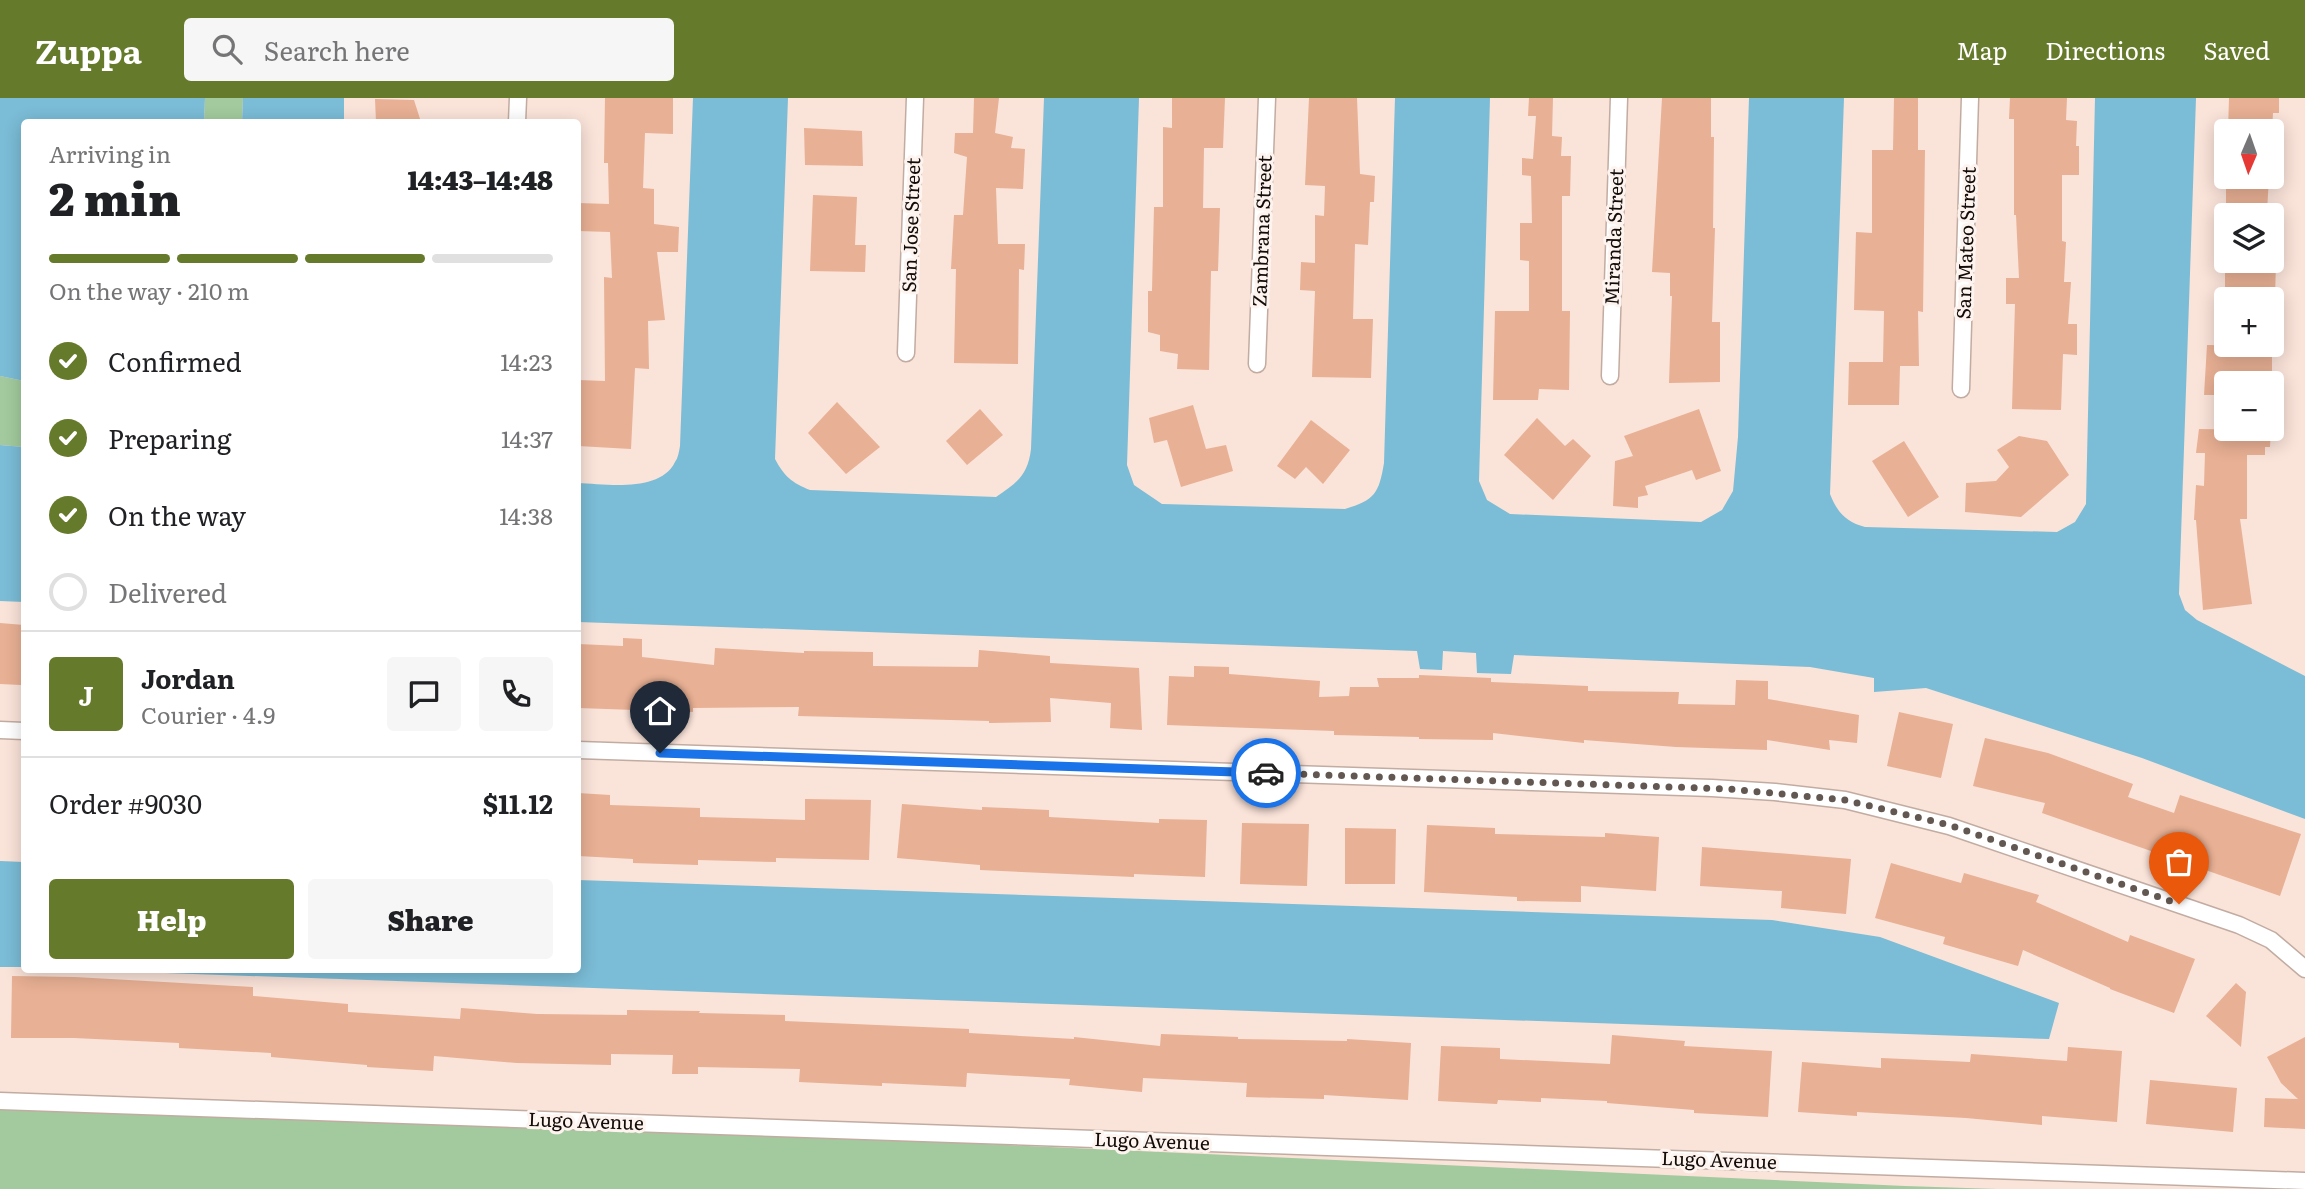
<!DOCTYPE html>
<html lang="en">
<head>
<meta charset="utf-8">
<style>
	:root { --surface:#fff; --page:#f6f6f6; --text:#202124; --muted:#757577; --line:#e0e0e0; --accent:#667a2b }
	body { margin:0; font-family:Literata,serif; background:var(--page); color:var(--text); height:100vh; display:flex; flex-direction:column; font-size:26px; white-space:nowrap }
	* { box-sizing:border-box; margin:0 }
	p { font-size:23px; color:var(--muted) }
	.icon { flex:none; width:38px; height:38px; fill:none; stroke:currentColor; stroke-width:2; stroke-linecap:round; stroke-linejoin:round }
	.map { position:relative; flex:1; overflow:hidden }
	.drawer { position:absolute; left:21px; top:21px; width:560px; height:854px; display:flex; flex-direction:column; background:var(--surface); border-radius:7px; box-shadow:0 4px 18px #0003 }
	.drawer>* { flex:none }
	.needle { width:46px; rotate:182deg }
	.tools { position:absolute; left:2214px; top:21px; display:grid; gap:14px }
	.tools a { display:grid; place-items:center; width:70px; height:70px; border-radius:7px; background:var(--surface); box-shadow:0 4px 18px #0003; font-size:35px }
	.pin { position:absolute; display:grid; place-items:center; width:60px; height:60px; color:#fff; margin:-72px -30px; border-radius:50% 50% 50% 0; rotate:-45deg; box-shadow:0 0 7px #0007 }
	.pin .icon { rotate:45deg }
	.courier { position:absolute; display:grid; place-items:center; width:70px; height:70px; margin:-35px; border:5px solid #1a73e8; border-radius:50%; background:#fff; color:#222; box-shadow:0 2px 9px #0007 }
	.headline em { font-style:normal; font-weight:800 }
	.headline div { display:flex; flex-direction:column-reverse }
	.headline { display:flex; align-items:center; justify-content:space-between; height:119px; padding:0 28px }
	h1 { font-size:46px; font-weight:800; line-height:52px }
	.bar { display:grid; grid-template-columns:repeat(4,1fr); gap:10px 7px; align-content:center; height:84px; padding:0 28px }
	.bar i { height:9px; border-radius:5px; background:var(--line) }
	.bar .selected { background:var(--accent) }
	.bar p { grid-column:span 4 }
	.line { display:flex; align-items:center; gap:18px; padding:0 28px; border-top:2px solid var(--line) }
	.line div { flex:1 }
	.round { display:grid; place-items:center; flex:none; width:74px; height:74px; border-radius:7px; background:var(--page) }
	ol { padding:0 28px; list-style:none }
	li { display:flex; align-items:center; gap:21px; height:77px }
	li p { margin-inline-start:auto }
	li .icon { padding:7px; border-radius:50%; background:var(--accent); color:#fff; stroke-width:4 }
	li:last-child { color:var(--muted) }
	li i { width:38px; height:38px; border:4px solid var(--line); border-radius:50% }
	.action { display:flex; gap:14px; margin-top:auto; padding:14px 28px }
	.action a { flex:1; height:80px; border-radius:7px; background:var(--accent); color:#fff; font-size:28px; font-weight:800; line-height:80px; text-align:center }
	.action a+a { background:var(--page); color:var(--text) }
	header { display:flex; align-items:center; gap:42px; box-sizing:border-box; height:98px; padding:0 35px; background:var(--accent); color:#fff }
	header strong { font-size:33px }
	nav { display:flex; gap:38px; margin-inline-start:auto; font-size:24px }
	.search { width:490px; height:63px; background:var(--page); display:flex; align-items:center; gap:18px; box-sizing:border-box; padding:0 24px; border-radius:7px; color:var(--muted); font-size:26px }
	.map>svg:first-child { display:block }
</style>
</head>
<body>
<header>
<strong>Zuppa</strong>
<div class="search"><svg class="icon" aria-label="search" viewBox="0 0 24 24"><circle cx="10" cy="10" r="6"/><path d="M15 15l6 6"/></svg>Search here</div>
<nav><a>Map</a><a>Directions</a><a>Saved</a></nav>
</header>
<div class="map">
<svg width="2305" height="1091" viewBox="0 0 2305 1091">
	<rect width="100%" height="100%" fill="#fae3d9"/>
	<path fill="#a2ca9e" d="M205,0H243L242,24H204Z
		M0,278L24,283V349L0,347Z
		M0,1001L1905,1088L1997,1091H0Z"/>
	<path fill="#7bbcd6" d="M0,0H205L204,24H24V283L0,278Z
		M243,0H344V24H242Z
		M693,0H788L775,361C784,378 792,385 810,392L996,399C1017,385 1028,377 1031,351L1044,0H1139L1127,367L1134,387L1162,406L1345,411C1375,402 1379,395 1384,365L1395,0H1490L1479,383L1487,402L1510,416L1701,424L1722,412L1733,393L1738,339L1749,0H1844L1830,396C1837,414 1846,424 1865,429L2057,434L2075,424L2086,406L2095,0H2196L2179,496L2185,512L2197,522L2305,578V721L2142,660L1926,590L1874,594V580L1810,569L1514,557L1511,576L1477,575L1476,555L1443,553L1442,572L1420,571L1417,553L578,524V385C606,386 660,395 675,364C678,360 679,354 680,348Z
		M0,347L24,349V504L0,503Z
		M0,763L24,764V869H0Z
		M578,782L1772,822L1880,839L2059,905L2049,941L81,872H578Z"/>
	<path fill="#e8b094" d="M605,0H673V36L645,35L643,90L654,91V126L679,129L678,154H657L665,222L648,223L649,271L635,270L631,351L578,348V282L605,283L604,179L612,180L610,134L578,133V105L609,106L608,65H604Z
		M974,0H999L995,35L1013,39L1011,50L1025,51L1023,91L996,90L998,146H1025L1024,172L1019,171L1018,266L954,265L956,171H951L954,117H963L967,59L954,55L955,35H973Z
		M1172,0H1225L1223,50H1204L1203,110H1220L1218,173H1211L1209,272L1177,271L1178,256L1160,253V237L1148,234V193H1152L1154,109H1163V29L1172,30Z
		M1309,0H1357L1360,76L1375,78L1374,104H1370L1368,147L1355,146L1353,221H1373L1371,280L1312,279L1315,193L1300,192L1301,164L1315,165V117L1324,118L1325,88L1305,87Z
		M1529,0H1553L1552,38L1562,39L1561,58H1571L1570,98H1562V213H1570L1569,292L1539,291L1538,302H1493L1495,213H1529V163L1520,162V125H1532L1531,78L1522,77V60L1533,61L1536,18H1528Z
		M1662,0H1711V39H1714L1713,130H1715L1712,224H1720V284L1669,285L1672,198H1670V175L1652,174Z
		M1894,0H1918V52H1925L1923,214L1918,213L1919,268H1900L1899,307H1848L1849,264H1883L1884,213L1854,212L1856,134L1872,135V52H1893Z
		M2010,0H2067L2066,22L2077,23L2076,48H2079V77H2062V143L2066,144L2064,184H2071L2068,226H2077V257L2063,256L2061,312L2012,311L2015,206H2006V180H2019L2016,117H2014V21H2009Z
		M2229,0H2279V15H2273L2272,33H2228Z
		M375,1L414,2L421,24H376Z
		M804,30L862,33L863,68L805,67Z
		M2226,79H2269L2267,114L2226,110Z
		M813,97L857,99L855,147H866L865,174L810,173Z
		M2225,163H2276L2275,201H2225Z
		M2207,247L2272,248V285H2226V297H2204Z
		M837,304L880,349L846,376L808,335Z
		M1193,307L1206,351L1226,347L1233,373L1181,389L1167,342L1154,345L1149,320Z
		M980,311L1003,337L967,367L946,343Z
		M1699,311L1721,373L1696,382L1692,372L1645,388L1648,397L1638,399V410L1613,408L1615,363L1633,358L1624,338Z
		M1537,320L1565,348L1573,341L1591,358L1553,402L1504,357Z
		M1311,322L1350,352L1323,386L1306,369L1295,381L1277,368Z
		M2199,331L2271,332L2270,349H2265V357H2247V421H2240L2252,506L2203,512L2196,422H2194L2196,387L2204,388L2205,355H2196Z
		M2019,338L2047,343L2069,377L2021,419L1965,414L1966,385L1996,383L2009,369L1997,352Z
		M1904,343L1939,399L1908,419L1872,363Z
		M0,525L24,527V572L21,571V587L0,586Z
		M623,540L642,541V559L714,567L715,550L804,555V553L873,554V568L978,569L979,552L1050,558V565L1139,570L1142,632L1110,630L1111,605L1050,600L1051,624L989,625V623L798,618L799,609L693,610V614L578,610V546L623,548Z
		M1194,568L1229,569V576L1320,583L1319,599L1349,598L1350,589H1379L1377,580H1419V577L1491,580V584L1588,588V593L1679,594L1678,606L1735,607L1736,582L1768,583V601L1859,617L1857,645L1829,642L1830,652L1767,642V652L1676,649L1584,642V645L1493,635V642L1419,641V639L1334,637V633L1167,627L1169,578L1194,579Z
		M1899,614L1953,626L1941,680L1887,668Z
		M1985,640L2048,655L2133,686L2128,699L2174,715L2180,697L2301,736L2280,798L2042,715L2045,705L1973,688Z
		M578,695L610,697V707L700,710V719L805,722V701L871,702L869,762L776,760V764L698,762V767L633,765V761L578,758Z
		M902,706L982,712V709L1049,712V719L1159,725V721L1207,722L1205,779L1134,776V779L980,772V767L897,760Z
		M1242,725L1309,726L1307,788L1240,786Z
		M1427,727L1495,730V736L1605,739V735L1659,739L1656,793L1581,788V804L1517,803V799L1424,794Z
		M1345,730L1396,731L1395,786H1345Z
		M1702,749L1851,761L1846,816L1781,810L1782,793L1700,788Z
		M1891,765L1961,785L1964,775L2039,797L2036,804L2128,844L2130,837L2195,861L2174,915L2110,891V890L2023,852L2018,868L1943,846L1945,839L1875,820Z
		M12,878L75,879L253,889V898L348,906V914L460,921L461,910L537,916L627,917V912L700,913L699,915L785,917V923L969,931V935L1074,941V939L1160,948L1161,936L1238,939V941L1347,943V941L1411,945L1408,1002L1324,997V1001L1246,999L1247,985L1143,980L1142,994L1069,987L1070,981L967,975L966,989L882,985V988L799,984L800,971L698,969V976H672L673,957L611,956V967L517,965L434,958L433,973L367,969V967L271,959V955L179,950V945L74,940H11Z
		M2236,885L2246,894L2241,949L2206,918Z
		M1612,937L1685,943L1684,948L1772,953L1768,1019L1694,1015V1012L1607,1005V1003L1541,1000V1004L1498,1002L1497,1006L1438,1003L1441,948L1500,950V961L1610,966Z
		M2305,939V1031L2264,1029L2265,1000L2298,1001L2281,985L2267,959Z
		M2068,949L2122,953L2117,1024L2042,1018V1027L1966,1020L1857,1014V1018L1798,1014L1802,964L1881,970V960L1970,964L1971,956L2067,963Z
		M2150,982L2237,990L2233,1034L2146,1026Z"/>
	<g fill="none" stroke-linecap="round" stroke-linejoin="round">
		<defs>
			<path id="street" d="M517,24L518,0
				M906,255L915,0
				M1257,266L1267,0
				M1610,278L1619,0
				M1961,291L1970,0
				M0,632L24,633
				M578,652L1712,690L1775,694L1845,702L1949,728L2239,827L2271,842L2305,871
				M0,1003L2305,1083"/>
		</defs>
		<use href="#street" stroke="#c2aca2" stroke-width="19"/>
		<use href="#street" stroke="#fff" stroke-width="16"/>
	</g>
	<g fill="none" stroke-linecap="round" stroke-linejoin="round">
		<path stroke="#635751" stroke-width="7" stroke-dasharray="0 12.6" d="M1266,675L1729,691L1845,702L1949,727L2179,806"/>
		<path stroke="#1a73e8" stroke-width="9" d="M660,655L1266,675"/>
	</g>
	<g text-anchor="middle" stroke-width="6" stroke-linejoin="round" paint-order="stroke">
		<g font-size="19" fill="#120b08" stroke="#fdf3ef">
			<text transform="translate(911 127) rotate(-88)" y="7">San Jose Street</text>
			<text transform="translate(1262 133) rotate(-88)" y="7">Zambrana Street</text>
			<text transform="translate(1614 139) rotate(-88)" y="7">Miranda Street</text>
			<text transform="translate(1966 145) rotate(-88)" y="7">San Mateo Street</text>
			<text transform="translate(586 1023) rotate(2)" y="7">Lugo Avenue</text>
			<text transform="translate(1152 1043) rotate(2)" y="7">Lugo Avenue</text>
			<text transform="translate(1719 1062) rotate(2)" y="7">Lugo Avenue</text>
		</g>
	</g>
</svg>
<div class="tools">
<a><svg class="needle" viewBox="-14 -14 28 28"><path d="M0-13l5 13h-10z" fill="#e53935"/><path d="M0 13l5-13h-10z" fill="#757577"/></svg></a>
<a><svg class="icon" aria-label="layers" viewBox="0 0 24 24"><path d="M12 4l9 5-9 5-9-5zM3 14l9 5 9-5"/></svg></a>
<a>+</a>
<a>−</a>
</div>
<div class="pin" style="left:2179px;top:806px;background:#ea580c"><svg class="icon" aria-label="bag" viewBox="0 0 24 24"><path d="M5 8h14l-1 12H6zM9 8a3 3 0 0 1 6 0"/></svg></div>
<div class="pin" style="left:660px;top:655px;background:#1f2937"><svg class="icon" aria-label="home" viewBox="0 0 24 24"><path d="M3 11l9-7 9 7M6 9v11h12V9"/></svg></div>
<div class="courier" style="left:1266px;top:675px"><svg class="icon" aria-label="car" viewBox="0 0 24 24"><path d="M5 17H2v-5l4-1 3-4h7l3 4 3 1v5h-3M9 17h6M6 11h13"/><circle cx="7" cy="17" r="2"/><circle cx="17" cy="17" r="2"/></svg></div>
<section class="drawer">
<div class="headline"><div><h1>2 min</h1><p>Arriving in</p></div><em>14:43–14:48</em></div>
<div class="bar"><i class="selected"></i><i class="selected"></i><i class="selected"></i><i></i><p>On the way · 210 m</p></div>
<ol>
<li><svg class="icon" aria-label="check" viewBox="0 0 24 24"><path d="M5 12l5 5 9-10"/></svg>Confirmed<p>14:23</p></li>
<li><svg class="icon" aria-label="check" viewBox="0 0 24 24"><path d="M5 12l5 5 9-10"/></svg>Preparing<p>14:37</p></li>
<li><svg class="icon" aria-label="check" viewBox="0 0 24 24"><path d="M5 12l5 5 9-10"/></svg>On the way<p>14:38</p></li>
<li><i></i>Delivered</li>
</ol>
<div class="line" style="height:126px"><b class="round" style="background:var(--accent);color:#fff">J</b><div><b>Jordan</b><p>Courier · 4.9</p></div><a class="round"><svg class="icon" aria-label="chat" viewBox="0 0 24 24"><path d="M4 5h16v11H9l-5 4z"/></svg></a><a class="round"><svg class="icon" aria-label="phone" viewBox="0 0 24 24"><path d="M5 4h4l2 5-3 2q2 4 5 5l2-3 5 2v4C11 20 4 13 5 4z"/></svg></a></div>
<div class="line" style="height:91px"><div>Order #9030</div><b>$11.12</b></div>
<div class="action"><a>Help</a><a>Share</a></div>
</section>
</div>
</body>
</html>
